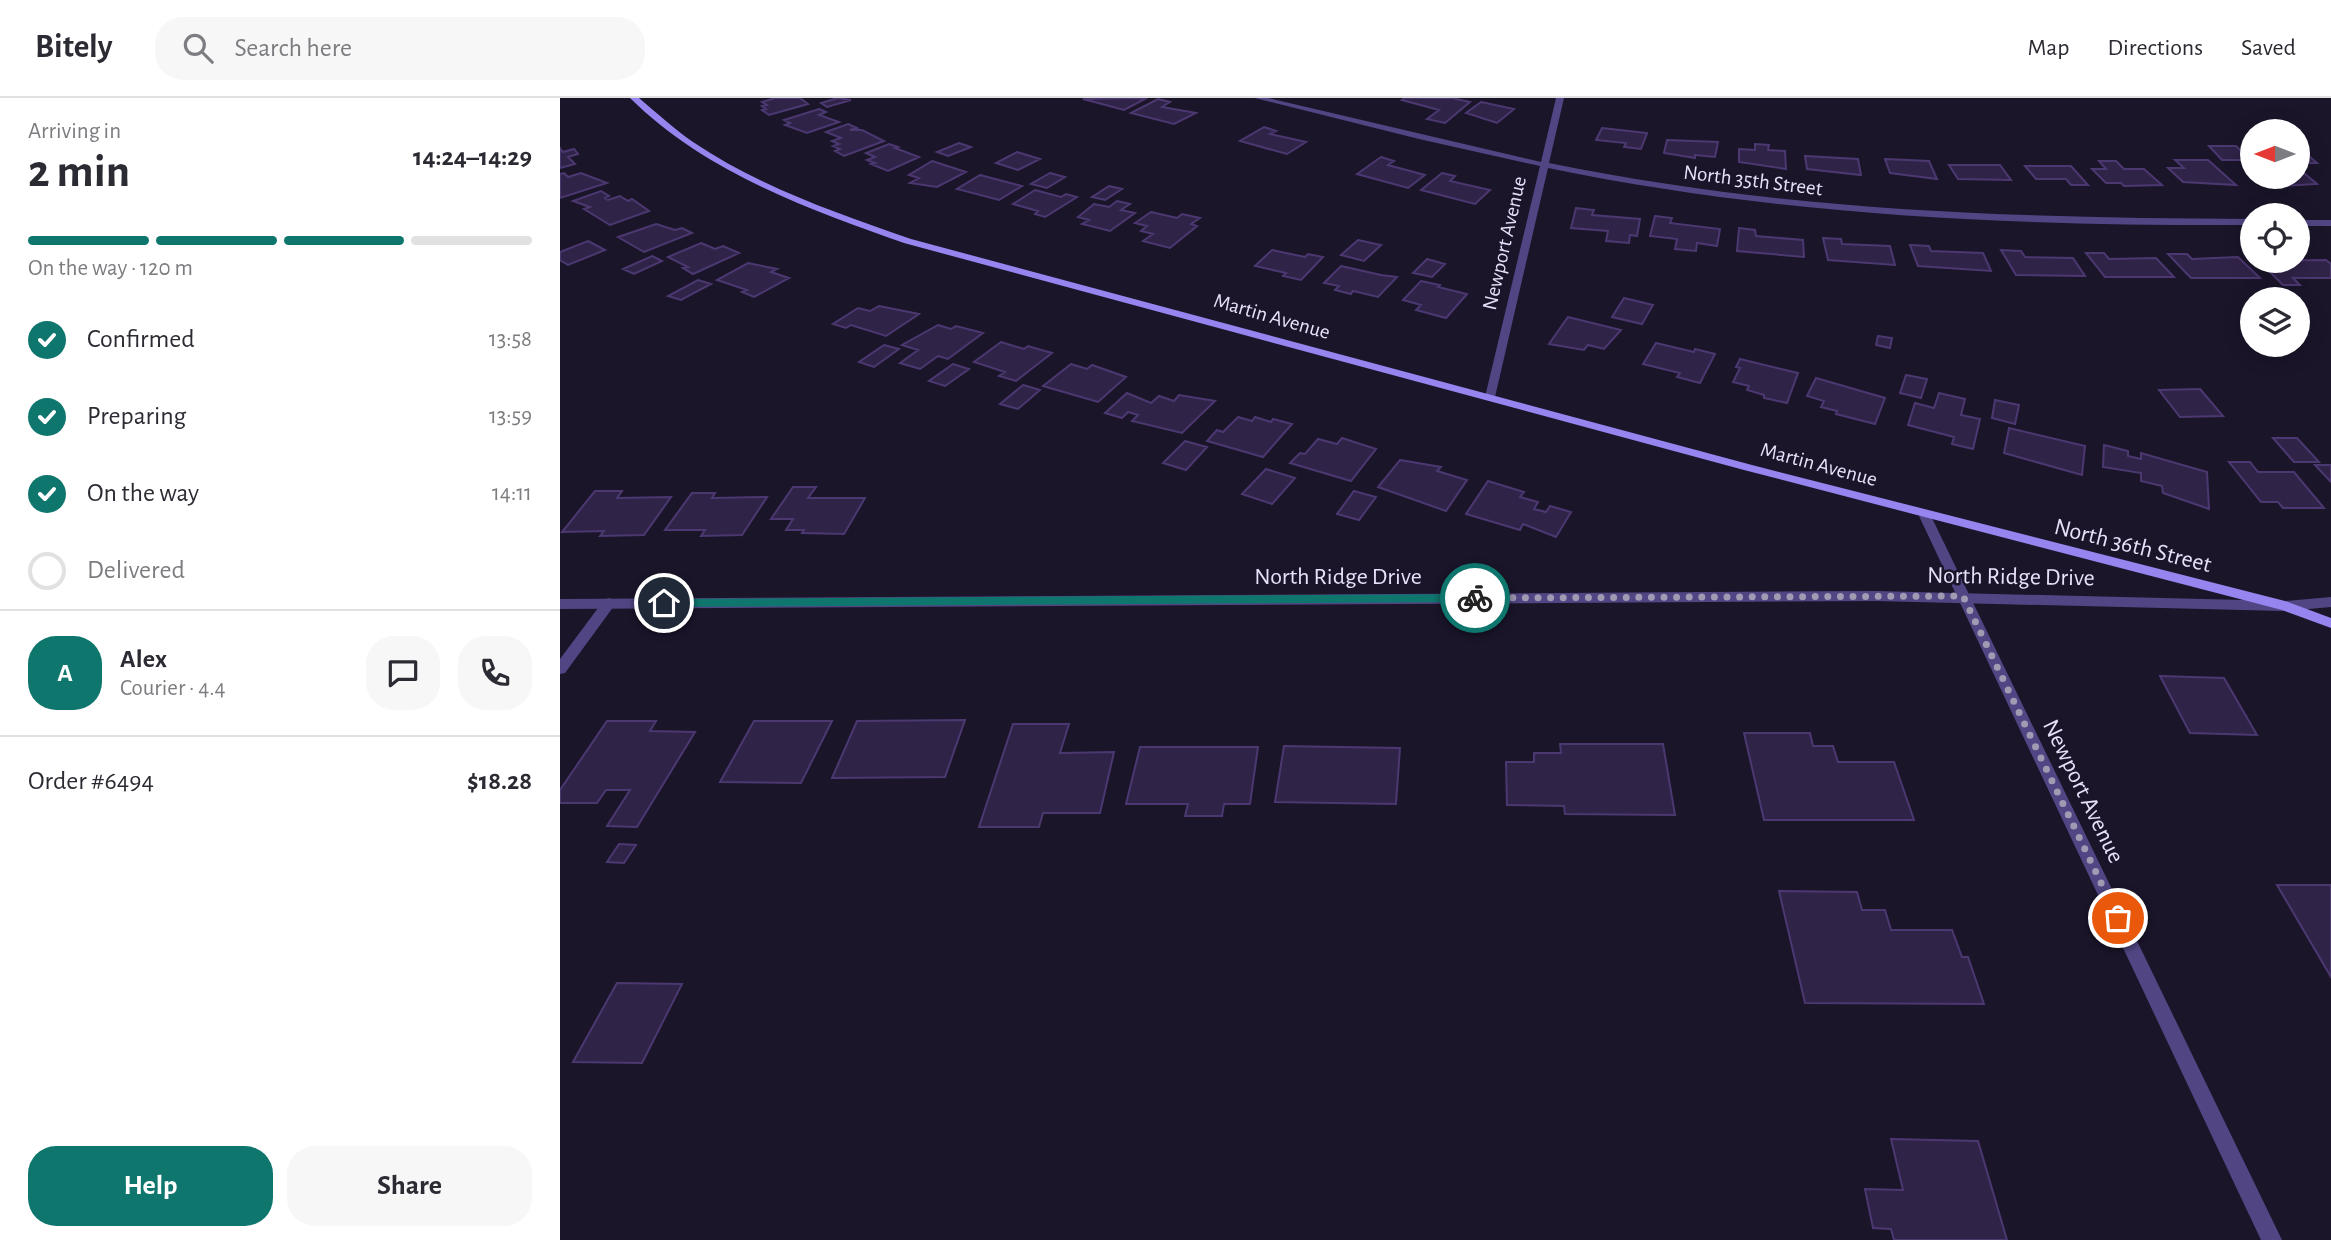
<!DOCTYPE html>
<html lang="en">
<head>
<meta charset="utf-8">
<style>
	:root { --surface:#fff; --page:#f7f7f7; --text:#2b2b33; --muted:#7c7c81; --line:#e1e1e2; --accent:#0f766e }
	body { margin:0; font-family:"Alegreya Sans",sans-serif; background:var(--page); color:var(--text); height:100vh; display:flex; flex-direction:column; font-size:26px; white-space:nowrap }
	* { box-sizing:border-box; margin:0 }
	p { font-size:23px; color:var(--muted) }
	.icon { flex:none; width:38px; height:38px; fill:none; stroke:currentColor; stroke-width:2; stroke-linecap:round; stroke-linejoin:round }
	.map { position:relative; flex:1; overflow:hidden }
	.details { display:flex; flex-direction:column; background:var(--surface); width:560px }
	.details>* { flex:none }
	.needle { width:46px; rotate:270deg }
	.fabs { position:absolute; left:1680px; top:21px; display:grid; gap:14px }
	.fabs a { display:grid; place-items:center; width:70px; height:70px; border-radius:50%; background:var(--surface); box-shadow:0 4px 18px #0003; font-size:35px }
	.pin { position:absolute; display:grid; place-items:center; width:60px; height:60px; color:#fff; margin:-30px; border:4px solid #fff; border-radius:50%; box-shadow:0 2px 7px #0007 }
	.courier { position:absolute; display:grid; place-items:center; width:70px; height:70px; margin:-35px; border:5px solid #0f766e; border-radius:50%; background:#fff; color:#222; box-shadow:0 2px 9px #0007 }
	.headline em { font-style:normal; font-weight:700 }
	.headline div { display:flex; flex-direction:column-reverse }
	.headline { display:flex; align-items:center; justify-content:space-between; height:119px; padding:0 28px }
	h1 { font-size:46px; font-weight:700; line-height:52px }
	.bar { display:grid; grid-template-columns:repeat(4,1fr); gap:10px 7px; align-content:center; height:84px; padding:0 28px }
	.bar i { height:9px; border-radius:5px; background:var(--line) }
	.bar .current { background:var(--accent) }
	.bar p { grid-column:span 4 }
	.line { display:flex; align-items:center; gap:18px; padding:0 28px; border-top:2px solid var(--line) }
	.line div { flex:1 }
	.round { display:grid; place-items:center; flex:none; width:74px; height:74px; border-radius:28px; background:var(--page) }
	ol { padding:0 28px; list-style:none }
	li { display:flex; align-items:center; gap:21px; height:77px }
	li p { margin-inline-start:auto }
	li .icon { padding:7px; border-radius:50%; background:var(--accent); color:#fff; stroke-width:4 }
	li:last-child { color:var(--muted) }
	li i { width:38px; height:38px; border:4px solid var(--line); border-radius:50% }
	.primary-button { display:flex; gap:14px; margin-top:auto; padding:14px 28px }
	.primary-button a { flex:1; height:80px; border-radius:28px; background:var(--accent); color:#fff; font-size:28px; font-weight:700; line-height:80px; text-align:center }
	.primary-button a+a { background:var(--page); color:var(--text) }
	header { display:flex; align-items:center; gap:42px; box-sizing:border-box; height:98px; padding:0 35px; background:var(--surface); border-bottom:2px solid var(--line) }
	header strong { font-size:33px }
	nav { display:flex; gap:38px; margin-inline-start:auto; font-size:24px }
	.search { width:490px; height:63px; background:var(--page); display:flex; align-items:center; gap:18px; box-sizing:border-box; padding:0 24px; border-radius:28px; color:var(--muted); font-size:26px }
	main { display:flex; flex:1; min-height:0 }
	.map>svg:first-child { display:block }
</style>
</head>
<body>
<header>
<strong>Bitely</strong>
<div class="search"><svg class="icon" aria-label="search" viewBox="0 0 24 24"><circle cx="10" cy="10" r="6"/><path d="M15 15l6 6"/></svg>Search here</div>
<nav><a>Map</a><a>Directions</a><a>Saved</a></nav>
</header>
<main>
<section class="details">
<div class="headline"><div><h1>2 min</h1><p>Arriving in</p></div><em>14:24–14:29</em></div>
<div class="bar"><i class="current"></i><i class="current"></i><i class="current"></i><i></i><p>On the way · 120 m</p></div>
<ol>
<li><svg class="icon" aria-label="check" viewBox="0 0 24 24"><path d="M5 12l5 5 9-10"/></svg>Confirmed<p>13:58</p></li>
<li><svg class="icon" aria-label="check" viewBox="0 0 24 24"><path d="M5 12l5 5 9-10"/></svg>Preparing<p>13:59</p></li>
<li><svg class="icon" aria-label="check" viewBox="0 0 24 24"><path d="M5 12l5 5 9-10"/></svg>On the way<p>14:11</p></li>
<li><i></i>Delivered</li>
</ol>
<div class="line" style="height:126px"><b class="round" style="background:var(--accent);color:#fff">A</b><div><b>Alex</b><p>Courier · 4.4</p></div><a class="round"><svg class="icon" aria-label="chat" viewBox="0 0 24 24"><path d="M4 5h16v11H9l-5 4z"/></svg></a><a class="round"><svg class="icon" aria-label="phone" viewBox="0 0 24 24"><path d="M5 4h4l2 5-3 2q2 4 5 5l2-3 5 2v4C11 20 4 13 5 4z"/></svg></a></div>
<div class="line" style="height:91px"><div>Order #6494</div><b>$18.28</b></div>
<div class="primary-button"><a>Help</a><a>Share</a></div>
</section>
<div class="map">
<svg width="1771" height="1142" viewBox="0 0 1771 1142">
	<rect width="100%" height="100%" fill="#1b152a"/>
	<path fill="#302348" stroke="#4c3871" stroke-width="2" d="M215,0H240L248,6L209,17L202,12L206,11L202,8L207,7L202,4Z
		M278,0L291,2L267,9L261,5Z
		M579,0L585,1L564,12L523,1Z
		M845,0H892L910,4L885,25L867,21L879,12L842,2Z
		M598,1L610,4L602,9L636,15L614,26L571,15Z
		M921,4L954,11L937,25L906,15Z
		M259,11L266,14L259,17L279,24L247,35L225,27L230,25L224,22Z
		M288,26L297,30L290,32H302L324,43L284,58L275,53L280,51L273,48L279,46L272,43L281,40L266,34Z
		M704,29L716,33L710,36L746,44L727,56L680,43Z
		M1042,30L1087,35L1081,51L1064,49L1066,45L1036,42Z
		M1107,42L1158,44L1155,59L1135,57V60L1104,55Z
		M399,45L411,49L388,58L377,54Z
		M329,46L338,49L335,50L359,59L328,73L311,66L315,65L307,62L315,59L306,55Z
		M1195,46L1209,47L1208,52L1225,53L1226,71L1179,64V51L1195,52Z
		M1649,48H1676L1690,62H1662Z
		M0,50L3,54L14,51L18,56L8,59L15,66L0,70Z
		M1738,52H1742L1757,65H1739Z
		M457,54L480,61L458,72L436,65Z
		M1245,58L1298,61L1301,77L1247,71Z
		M821,59L834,63L828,67L865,77L848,90L797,76Z
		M1325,61L1369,63L1377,81L1330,75Z
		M1615,62H1648L1676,87L1623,84L1608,70H1624Z
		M372,63L406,74L377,89L350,85L359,80L349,77Z
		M1539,63H1556L1564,71H1584L1602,87L1564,88L1561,85H1546L1532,71H1546Z
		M1389,67H1440L1451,82L1398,81Z
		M1465,68H1511L1528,87H1511L1506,81H1476Z
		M1738,70L1757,86L1719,88L1701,86L1694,79H1738Z
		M4,75L8,79L21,75L47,85L0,100V76Z
		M490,75L505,79L487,90L471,86Z
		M882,75L895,78L890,83L930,92L915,106L861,92Z
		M420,77L462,88L439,102L397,91Z
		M549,88L562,91L545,102L532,99Z
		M475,92L501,99L506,96L517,99L485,119L475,116L478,113L453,106Z
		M41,93L49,98L45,100L48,102L60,98L68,103L72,101L89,113L50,127L24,111L30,109L13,103Z
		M557,103L570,106L561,112L575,115L550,133L522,126L529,122L518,119L534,106L549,109Z
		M1016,110L1034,112L1032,117L1080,121L1077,138L1070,137L1069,145L1046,143L1048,133L1011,130Z
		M591,114L617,120L622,116L640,120L631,126L637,128L610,150L583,143L593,136L581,133L587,128L575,125Z
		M1095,118L1112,120L1110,125L1160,131L1157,148L1137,145L1136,153L1115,151L1117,141L1090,138Z
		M96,126L115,132L122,130L132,135L84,154L58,139Z
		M1179,130L1195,132L1196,138L1243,142L1244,159L1177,153Z
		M1263,140L1281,141L1282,146L1330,148L1335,167L1268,162Z
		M798,142L821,147L804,163L781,157Z
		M28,143L45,152L8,167L0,162V154Z
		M141,145L155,151L163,148L179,155L133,176L123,170L128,169L108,159Z
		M1350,147L1369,148L1371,153L1423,155L1431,173L1358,168Z
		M712,152L745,159L748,156L763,159L741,182L723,178L726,175L695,168Z
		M1441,152L1461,153L1465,159L1513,160L1525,178L1456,177Z
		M1526,155H1544L1549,161L1596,160L1614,179H1545Z
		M1608,156H1627L1632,161L1678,159L1700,180H1631Z
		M92,158L102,163L74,176L63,171Z
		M867,161L885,166L872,179L853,175Z
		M1766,162L1771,166V180H1733L1740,187H1723L1699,163Z
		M188,165L217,171L211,174L229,180L194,199L182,194L187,192L157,182Z
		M781,168L821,177L837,179L818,199L793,193L791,196L775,192L779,188L764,185Z
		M138,182L151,186L121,202L108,198Z
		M861,183L880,187L878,189L907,196L886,220L856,212L861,207L843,202Z
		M1064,200L1093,207L1082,226L1052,219Z
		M319,208L359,216L326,238L291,227L286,230L273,226L298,210L310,213Z
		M1008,219L1061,232L1044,251L1028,247L1024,252L989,246Z
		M378,227L391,231L396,228L423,235L388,261L378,258L360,271L340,265L358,252L342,247Z
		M1318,238L1332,240L1330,250L1316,247Z
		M441,244L464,251L468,248L492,255L456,283L439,278L445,274L414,264Z
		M1096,245L1134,254L1135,251L1155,256L1140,285L1117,279L1120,275L1083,266Z
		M324,247L339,251L314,269L299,264Z
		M1180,261L1238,275L1227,305L1204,300V297L1187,292L1189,288L1173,284L1180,270L1176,269Z
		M393,266L409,271L385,288L369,283Z
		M511,266L527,271L532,267L566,279L538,304L483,288Z
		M1346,277L1367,281L1361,300L1340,295Z
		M1256,280L1325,300L1315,326L1276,316L1277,313L1261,309L1264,303L1247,298Z
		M463,287L480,292L458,311L440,306Z
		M1640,291L1663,318L1620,319L1599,292Z
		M567,295L591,305L599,298L614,303L619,297L655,303L622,335L572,323L578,317L568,314L562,320L545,315Z
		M1379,295L1405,301L1401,317L1420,321L1413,351L1392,346L1394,339L1348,327L1355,305L1374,310Z
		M1435,302L1459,307L1455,326L1432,320Z
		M678,319L692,323L695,319L711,324L713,321L732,326L703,359L647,343L657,332L663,334Z
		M1449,330L1525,348L1522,377L1444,355Z
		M782,340L816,351L791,383L730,365L740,355L745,356L758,341L777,346Z
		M1713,340H1737L1759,364H1734Z
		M625,343L647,349L626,372L603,365Z
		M1544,347L1568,353V358L1581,361V355L1647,374L1649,411L1603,395L1602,388L1581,383V375L1543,369Z
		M840,362L881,369L877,373L907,382L886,413L818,389Z
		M1669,364H1690L1698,374H1734L1764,410H1723L1718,404H1701Z
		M1755,367H1771V384Z
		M706,371L735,380L712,406L682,396Z
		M928,383L964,394L960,399L978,404L974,411L986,414L990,408L1011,414L996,439L963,426L960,432L906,416Z
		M233,389H256L248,400H305L284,436L242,435L244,432H226L233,421H211Z
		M35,393H62L57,400L111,399L84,437L40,438L44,433L2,434Z
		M794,393L816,399L799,422L777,416Z
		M132,395H155L152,400L207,399L182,437L141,438L145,432H105Z
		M1600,578L1664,580L1697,637L1630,635Z
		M405,622L385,679L272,680L297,623Z
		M47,623H96L90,633L135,634L77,729L47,728L70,692H46L37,705H0V692Z
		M194,623H272L241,685L160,684Z
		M453,626H509L500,655L554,654L540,715H483L479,729H419Z
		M1184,635H1250L1253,648H1273L1278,664H1334L1354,722H1204Z
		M1000,646H1103L1115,717L1005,716L1004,708L947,707L946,664H974V655H1001Z
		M724,648L840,650L836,706L715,704Z
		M580,649H698L690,706H664L662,718H625L628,706H566Z
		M59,746L76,747L64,765L47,764Z
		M1717,787H1771V879Z
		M1219,793L1297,794L1302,812H1325L1331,832H1392L1402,859H1408L1424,906L1245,905Z
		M57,885L122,886L82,965L13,964Z
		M1331,1041L1418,1043L1447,1142H1334L1331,1131L1313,1130L1305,1091L1343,1092Z"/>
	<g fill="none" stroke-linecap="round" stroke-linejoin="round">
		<path fill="#514683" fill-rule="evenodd" d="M695,0H708L981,64L996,0H1004L989,65C1223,113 1453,120 1692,121V127C1456,128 1220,118 988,70L935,299L930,302L925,299L980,68L859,41Z
			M1738,122H1771V128H1738Z
			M1365,414L1371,418L1722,1142H1701L1359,418Z
			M1771,499V509L1725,513L1718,508L1725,503Z
			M49,500L54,502L56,505L54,508L5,575L0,576V561L44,502Z"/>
		<path fill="#514683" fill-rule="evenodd" d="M1316,493L1723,503L1730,508L1723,513L1316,503L0,511V501Z"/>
		<path fill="#9684ef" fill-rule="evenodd" d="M70,0H79C97,15 114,31 133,44C200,89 276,115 351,141L1192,367L1725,503L1771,520V530L1722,512L1184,372L344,145C247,111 145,74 70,0Z"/>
	</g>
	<path fill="#0f766e" d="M915,496L921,500L915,504L104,509L99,505L104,501Z"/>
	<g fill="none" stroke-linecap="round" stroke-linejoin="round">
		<path stroke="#a09ab2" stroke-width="7" stroke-dasharray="0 12.6" d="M915,500L1403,498L1558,820"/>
	</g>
	<g text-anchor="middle" stroke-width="5" stroke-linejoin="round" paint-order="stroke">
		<g font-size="21" fill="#e8e1fb" stroke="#1b152a">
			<text transform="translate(1193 82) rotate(7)" y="7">North 35th Street</text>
			<text transform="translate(944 145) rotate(-77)" y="7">Newport Avenue</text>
			<text transform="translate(712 218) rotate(16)" y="7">Martin Avenue</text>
			<text transform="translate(1259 366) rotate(15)" y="7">Martin Avenue</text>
		</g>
		<g font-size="24" fill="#e8e1fb" stroke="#1b152a">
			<text transform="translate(1573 447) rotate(14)" y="8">North 36th Street</text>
			<text x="778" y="486">North Ridge Drive</text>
			<text transform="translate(1451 478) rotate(1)" y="8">North Ridge Drive</text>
			<text transform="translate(1524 693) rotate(64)" y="8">Newport Avenue</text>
		</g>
	</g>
</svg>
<div class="fabs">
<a><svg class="needle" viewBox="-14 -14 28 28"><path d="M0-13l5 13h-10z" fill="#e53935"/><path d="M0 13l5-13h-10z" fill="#7c7c81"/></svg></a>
<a><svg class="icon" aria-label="locate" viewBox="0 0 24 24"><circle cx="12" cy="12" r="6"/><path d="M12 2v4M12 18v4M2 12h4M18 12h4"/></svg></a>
<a><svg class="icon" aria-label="layers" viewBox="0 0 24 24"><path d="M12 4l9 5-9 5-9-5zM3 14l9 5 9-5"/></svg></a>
</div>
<div class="pin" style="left:1558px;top:820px;background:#ea580c"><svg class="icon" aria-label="bag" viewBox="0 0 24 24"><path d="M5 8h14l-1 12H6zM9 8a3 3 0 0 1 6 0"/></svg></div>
<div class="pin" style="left:104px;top:505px;background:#1f2937"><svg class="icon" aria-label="home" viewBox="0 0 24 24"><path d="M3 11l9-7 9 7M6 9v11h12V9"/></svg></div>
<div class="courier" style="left:915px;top:500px"><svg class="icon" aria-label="bike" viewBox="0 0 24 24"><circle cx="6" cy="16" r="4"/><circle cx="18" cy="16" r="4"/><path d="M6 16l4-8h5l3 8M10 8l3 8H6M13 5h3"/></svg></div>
</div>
</main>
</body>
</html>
